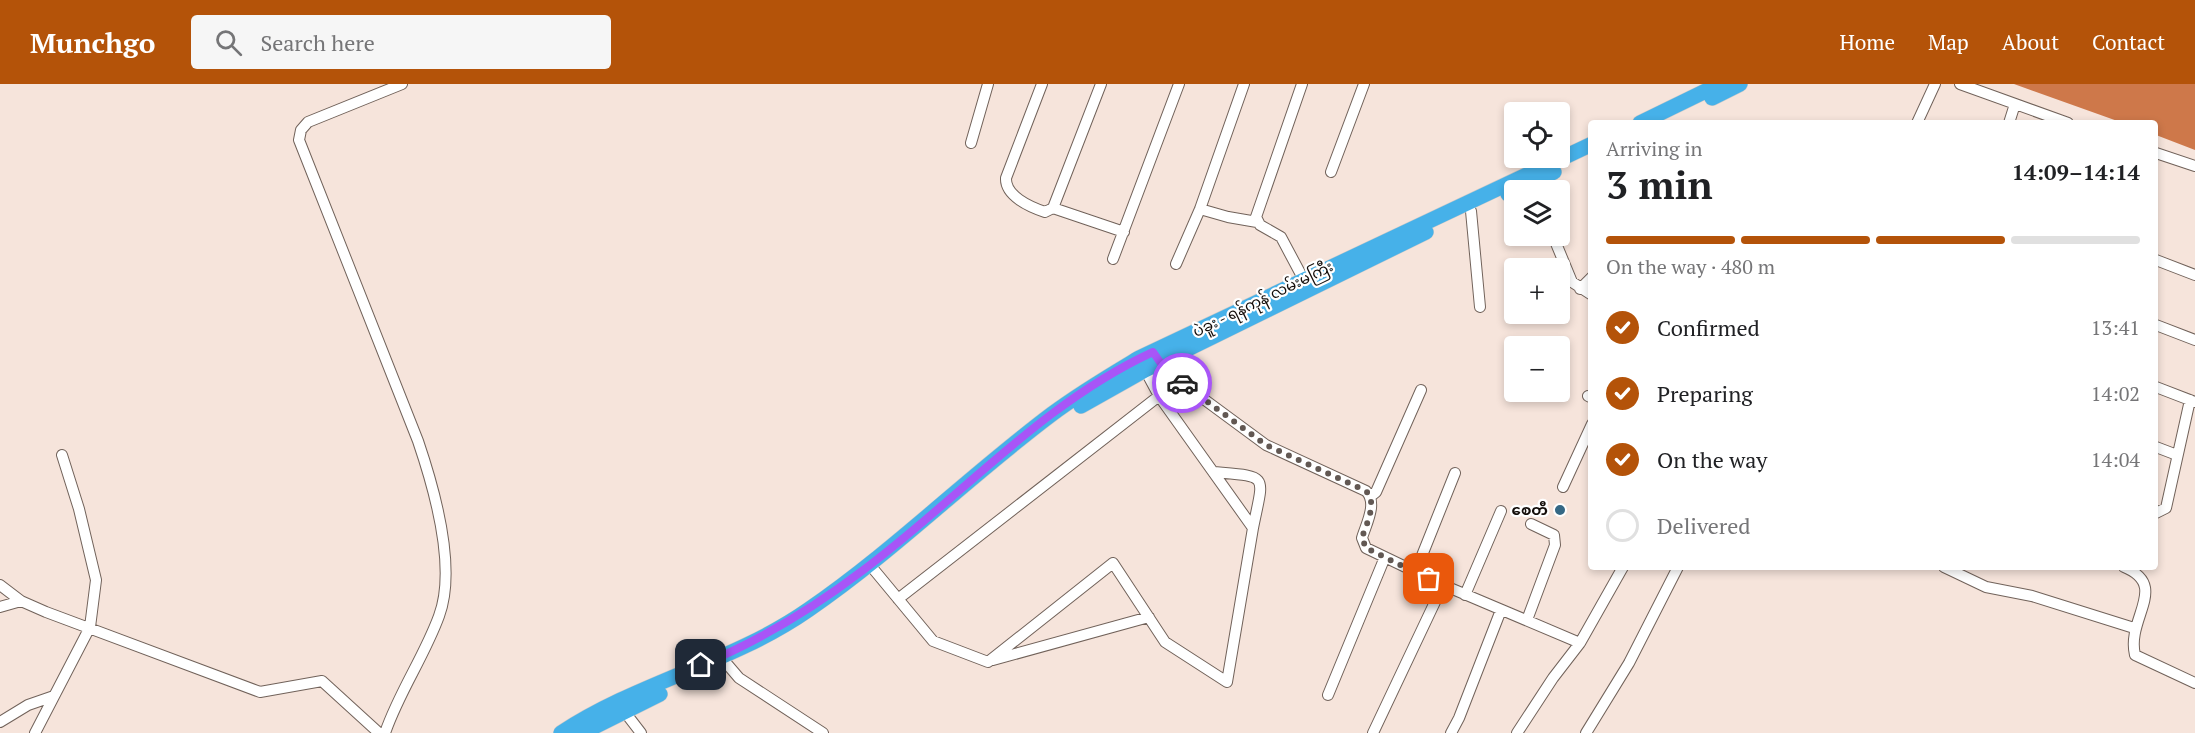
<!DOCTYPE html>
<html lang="en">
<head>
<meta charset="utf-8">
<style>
	:root { --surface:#fff; --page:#f6f6f6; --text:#202124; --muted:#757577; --line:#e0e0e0; --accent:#b45309 }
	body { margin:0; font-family:"PT Serif","Noto Sans Myanmar",serif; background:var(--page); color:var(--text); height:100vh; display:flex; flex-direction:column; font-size:22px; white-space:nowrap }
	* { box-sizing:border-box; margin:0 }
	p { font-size:20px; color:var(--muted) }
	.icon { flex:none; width:33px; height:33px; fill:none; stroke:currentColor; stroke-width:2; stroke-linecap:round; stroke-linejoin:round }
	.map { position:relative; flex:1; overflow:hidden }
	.panel { position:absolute; left:1588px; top:36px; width:570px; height:450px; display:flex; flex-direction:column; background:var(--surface); border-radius:6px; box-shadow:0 3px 9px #0003 }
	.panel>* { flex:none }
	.controls { position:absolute; left:1504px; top:18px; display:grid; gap:12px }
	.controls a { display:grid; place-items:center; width:66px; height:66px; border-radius:6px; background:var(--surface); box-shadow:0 3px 9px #0003; font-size:30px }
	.pin { position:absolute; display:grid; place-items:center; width:51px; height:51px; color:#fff; margin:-26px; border-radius:12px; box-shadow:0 3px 9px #0006 }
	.courier { position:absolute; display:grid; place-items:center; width:60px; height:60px; margin:-30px; border:4px solid #a855f7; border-radius:50%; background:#fff; color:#222; box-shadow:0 2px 8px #0007 }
	.overview em { font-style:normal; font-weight:700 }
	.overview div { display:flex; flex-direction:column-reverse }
	.overview { display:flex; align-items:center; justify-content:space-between; height:102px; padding:0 18px }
	h1 { font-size:39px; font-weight:700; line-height:45px }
	.bar { display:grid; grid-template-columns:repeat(4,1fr); gap:9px 6px; align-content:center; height:72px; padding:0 18px }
	.bar i { height:8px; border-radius:4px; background:var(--line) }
	.bar .on { background:var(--accent) }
	.bar p { grid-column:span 4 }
	ol { padding:0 18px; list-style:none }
	li { display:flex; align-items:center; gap:18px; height:66px }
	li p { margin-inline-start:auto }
	li .icon { padding:6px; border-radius:50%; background:var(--accent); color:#fff; stroke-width:4 }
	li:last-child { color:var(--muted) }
	li i { width:33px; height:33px; border:3px solid var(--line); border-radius:50% }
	header { display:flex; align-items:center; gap:36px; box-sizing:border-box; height:84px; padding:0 30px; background:var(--accent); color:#fff }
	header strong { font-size:28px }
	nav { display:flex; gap:33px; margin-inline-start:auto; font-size:21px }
	.search { width:420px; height:54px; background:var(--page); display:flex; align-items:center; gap:15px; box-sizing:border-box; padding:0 21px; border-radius:6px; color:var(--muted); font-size:22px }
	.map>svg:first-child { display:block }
</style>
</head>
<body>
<header>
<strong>Munchgo</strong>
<div class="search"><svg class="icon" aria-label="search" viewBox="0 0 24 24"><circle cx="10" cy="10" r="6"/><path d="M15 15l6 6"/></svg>Search here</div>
<nav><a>Home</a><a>Map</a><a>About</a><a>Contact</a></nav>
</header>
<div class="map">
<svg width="2195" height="649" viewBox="0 0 2195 649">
	<rect width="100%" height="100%" fill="#f6e4db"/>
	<path fill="#ce784a" d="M2014,0H2195V66L2156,51V39H2123Z"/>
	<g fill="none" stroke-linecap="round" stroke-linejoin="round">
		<defs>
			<path id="minor" d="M1042,0L1006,94C1005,112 1030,123 1045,128L1053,124L1101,0
				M1302,0L1256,133L1260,141L1281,153L1306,200
				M1960,0L2068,39
				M1917,39L1935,0
				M2009,39L2015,20
				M971,59L988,0
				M2156,69L2195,82
				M1331,88L1364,0
				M1053,124L1124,148
				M1200,125L1228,133L1257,138
				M1471,127L1480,223
				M1553,152L1572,198L1592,211
				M1113,175L1179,0
				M2156,176L2195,191
				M1176,180L1200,125L1244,0
				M1580,205L1592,193
				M2156,241L2195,256
				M1158,275L1186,302L1266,361L1366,407C1378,419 1366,440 1362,454L1366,464L1443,501L1580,559
				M2156,303L2195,318
				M1588,312L1592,314
				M2156,363L2177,371
				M1213,388C1270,393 1264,389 1253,444
				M1563,403L1592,340
				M1371,412L1376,408L1421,306
				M2156,429L2166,424L2190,316
				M870,481L933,557L988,578L1113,479L1165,558L1227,598L1253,444L1159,312L1145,286
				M1944,483L1986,503L2032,512L2134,544
				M2124,483C2170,502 2126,534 2135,571L2195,599
				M1415,489L1455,389
				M0,501L21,517L46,528L260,608L322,597L379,649
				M1465,511L1501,427
				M898,515L1159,312
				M0,523L21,517
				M1527,536L1555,461L1554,451L1531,440
				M993,576L1149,533
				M727,580L739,594L823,649
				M1328,611L1385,473
				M621,623L641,649
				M0,638L28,621L54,612
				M35,649L90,543L96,496L79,425L62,371
				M385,649C399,608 424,573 439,532C457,484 434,404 418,357L299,56L301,46L308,38L402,0
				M1373,649L1443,501
				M1451,649L1459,634L1501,526
				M1517,649L1553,594L1580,559L1623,483
				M1586,649L1629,579L1678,483"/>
			<path id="highway" d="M1712,14L1740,0
				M1640,39L1720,0
				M1508,110L1554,88
				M1081,322L1145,286L1426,148
				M561,649C638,598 732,579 808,526C894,467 968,393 1052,330C1080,309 1109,292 1139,274L1592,60
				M582,649L660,610"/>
		</defs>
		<use href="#minor" stroke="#71625a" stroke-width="12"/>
		<use href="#highway" stroke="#cbcac9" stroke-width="16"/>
		<use href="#minor" stroke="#fff" stroke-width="10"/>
		<use href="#highway" stroke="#46b1e9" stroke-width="15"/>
	</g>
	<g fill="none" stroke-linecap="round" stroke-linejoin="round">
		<path stroke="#625853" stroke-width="6" stroke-dasharray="0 10.8" d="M1182,299L1266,361L1366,407C1378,419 1366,440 1362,454L1366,464L1429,495"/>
		<path stroke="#a855f7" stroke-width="8" d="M701,581C759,557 812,525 862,487C959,415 1042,319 1153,268L1160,278L1182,299"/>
	</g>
	<circle fill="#356885" stroke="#fff" stroke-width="2" cx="1560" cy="426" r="6"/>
	<g text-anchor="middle" stroke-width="4.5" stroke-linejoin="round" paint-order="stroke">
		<g font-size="15" fill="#130d0a" stroke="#fff">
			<text transform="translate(1263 215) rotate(-26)" y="5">ပဲခူး - ရန်ကုန် လမ်းမကြီး</text>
		</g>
		<g font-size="15" font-weight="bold" fill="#130d0a" stroke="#fff" text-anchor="end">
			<text x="1548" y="431">စေတီ</text>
		</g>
	</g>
</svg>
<div class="controls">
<a><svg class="icon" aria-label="locate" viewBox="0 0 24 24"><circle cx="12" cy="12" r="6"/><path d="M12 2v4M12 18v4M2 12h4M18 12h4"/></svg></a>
<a><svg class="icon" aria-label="layers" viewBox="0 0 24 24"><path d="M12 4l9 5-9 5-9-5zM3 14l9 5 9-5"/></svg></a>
<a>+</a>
<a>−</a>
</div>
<div class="pin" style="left:1429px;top:495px;background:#ea580c"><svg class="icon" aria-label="bag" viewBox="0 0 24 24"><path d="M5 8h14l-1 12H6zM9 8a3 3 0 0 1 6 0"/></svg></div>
<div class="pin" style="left:701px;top:581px;background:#1f2937"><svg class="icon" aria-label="home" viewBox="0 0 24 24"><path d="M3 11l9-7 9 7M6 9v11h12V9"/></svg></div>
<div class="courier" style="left:1182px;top:299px"><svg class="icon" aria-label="car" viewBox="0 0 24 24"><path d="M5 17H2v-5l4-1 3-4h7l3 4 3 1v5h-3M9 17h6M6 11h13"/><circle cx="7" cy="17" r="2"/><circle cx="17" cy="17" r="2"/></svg></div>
<section class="panel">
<div class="overview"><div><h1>3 min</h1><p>Arriving in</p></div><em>14:09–14:14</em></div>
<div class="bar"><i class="on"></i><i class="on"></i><i class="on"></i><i></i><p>On the way · 480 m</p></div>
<ol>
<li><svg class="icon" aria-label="check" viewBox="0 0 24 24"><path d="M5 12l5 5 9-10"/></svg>Confirmed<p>13:41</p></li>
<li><svg class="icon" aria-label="check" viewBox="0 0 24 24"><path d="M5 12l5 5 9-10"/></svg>Preparing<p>14:02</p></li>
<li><svg class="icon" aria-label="check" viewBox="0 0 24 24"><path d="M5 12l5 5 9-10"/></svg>On the way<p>14:04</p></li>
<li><i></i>Delivered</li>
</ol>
</section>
</div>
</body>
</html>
